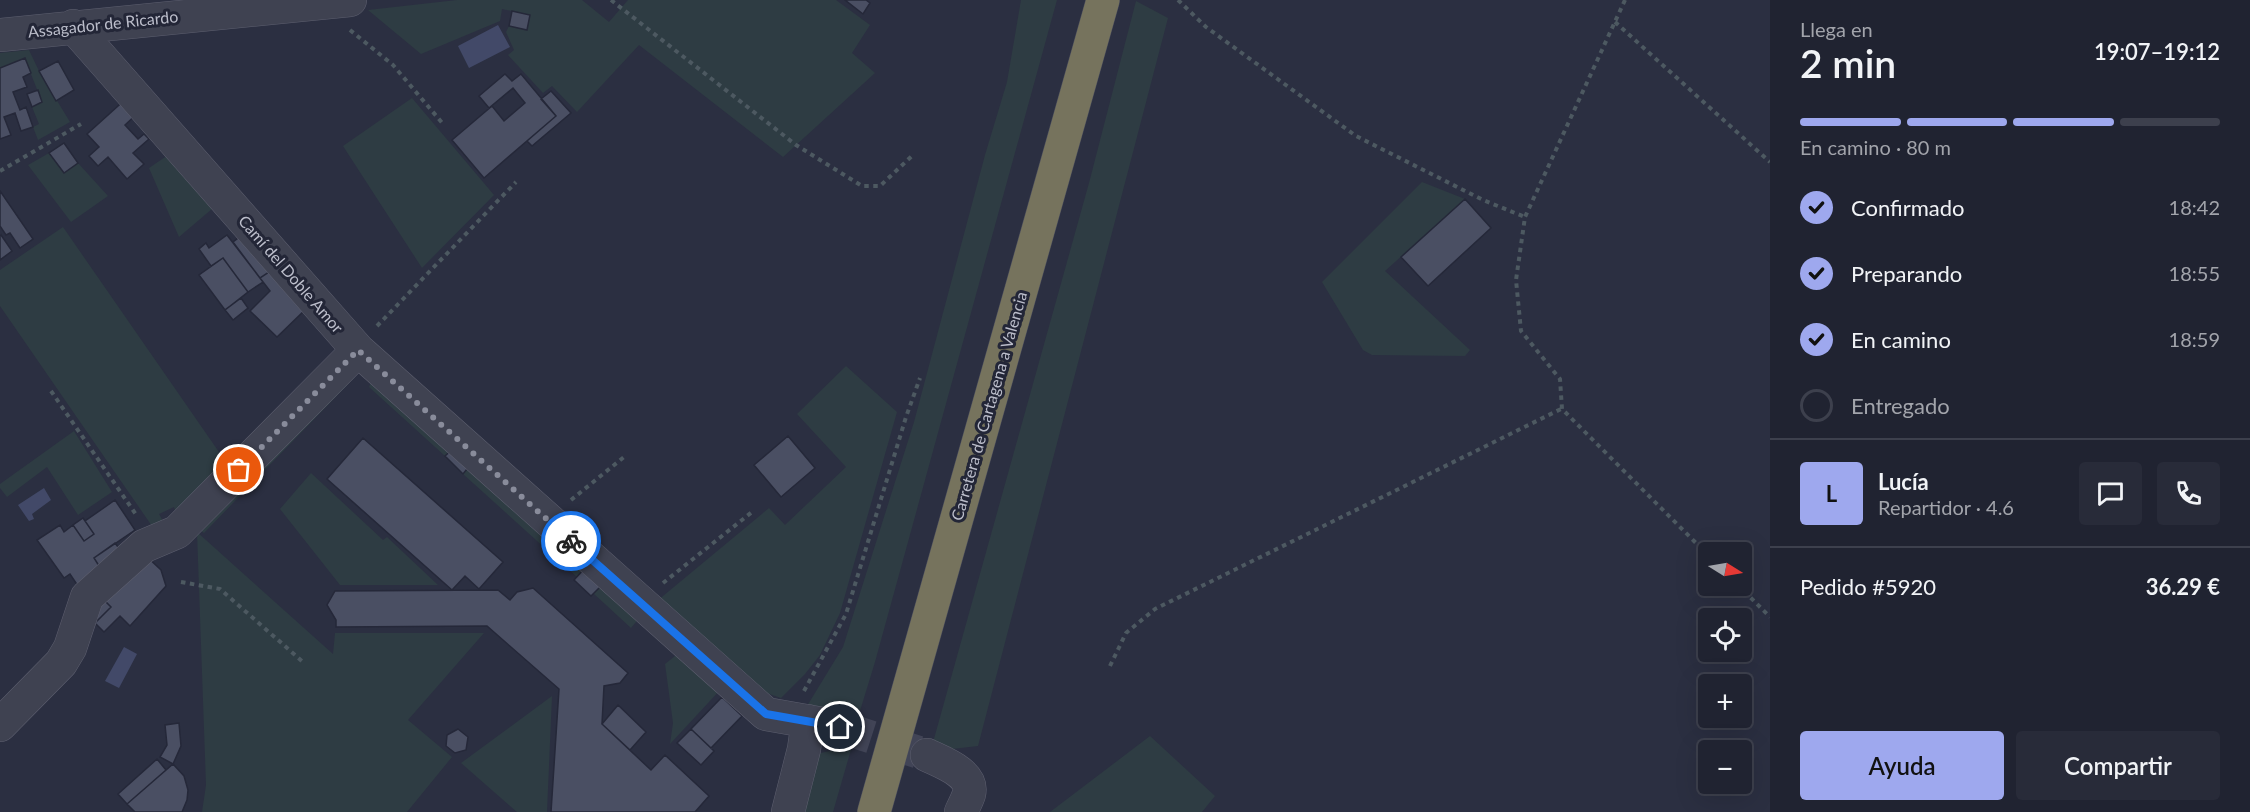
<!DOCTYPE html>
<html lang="es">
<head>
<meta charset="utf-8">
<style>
	:root { --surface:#202331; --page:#282b39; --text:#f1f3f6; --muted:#a2a4ab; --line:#3d404d; --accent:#9ea8ee }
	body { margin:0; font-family:Lato,sans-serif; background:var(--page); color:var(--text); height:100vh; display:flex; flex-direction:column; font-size:22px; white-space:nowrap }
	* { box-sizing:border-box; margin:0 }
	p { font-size:20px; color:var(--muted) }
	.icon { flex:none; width:33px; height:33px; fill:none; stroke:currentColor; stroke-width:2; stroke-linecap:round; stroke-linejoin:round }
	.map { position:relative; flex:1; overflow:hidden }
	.details { display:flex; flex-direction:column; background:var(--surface); width:480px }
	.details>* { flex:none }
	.needle { width:39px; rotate:101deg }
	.fabs { position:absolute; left:1698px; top:542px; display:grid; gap:12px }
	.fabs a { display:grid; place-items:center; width:54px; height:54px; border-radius:6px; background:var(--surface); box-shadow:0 6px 24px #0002,0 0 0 2px var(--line); font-size:30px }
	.pin { position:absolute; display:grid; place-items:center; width:51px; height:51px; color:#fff; margin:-26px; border:3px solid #fff; border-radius:50%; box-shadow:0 2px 6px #0007 }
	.courier { position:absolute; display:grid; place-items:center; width:60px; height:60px; margin:-30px; border:4px solid #1a73e8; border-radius:50%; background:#fff; color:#222; box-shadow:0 2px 8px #0007 }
	.headline em { font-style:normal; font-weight:600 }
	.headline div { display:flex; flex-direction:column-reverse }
	.headline { display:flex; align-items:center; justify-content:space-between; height:102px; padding:0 30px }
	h1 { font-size:39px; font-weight:600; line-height:45px }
	.bar { display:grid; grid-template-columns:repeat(4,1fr); gap:9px 6px; align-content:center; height:72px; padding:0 30px }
	.bar i { height:8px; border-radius:4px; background:var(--line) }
	.bar .on { background:var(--accent) }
	.bar p { grid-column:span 4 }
	.line { display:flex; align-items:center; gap:15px; padding:0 30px; border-top:2px solid var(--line) }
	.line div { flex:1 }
	.round { display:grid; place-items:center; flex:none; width:63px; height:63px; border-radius:6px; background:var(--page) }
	ol { padding:0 30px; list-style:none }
	li { display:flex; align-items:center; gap:18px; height:66px }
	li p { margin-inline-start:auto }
	li .icon { padding:6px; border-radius:50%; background:var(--accent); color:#111; stroke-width:4 }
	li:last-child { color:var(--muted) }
	li i { width:33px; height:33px; border:3px solid var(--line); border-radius:50% }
	.action { display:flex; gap:12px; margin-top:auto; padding:12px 30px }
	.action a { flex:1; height:69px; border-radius:6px; background:var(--accent); color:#111; font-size:24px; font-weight:600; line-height:69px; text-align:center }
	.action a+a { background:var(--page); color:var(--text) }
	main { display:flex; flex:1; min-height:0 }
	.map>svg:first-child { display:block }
</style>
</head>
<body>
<main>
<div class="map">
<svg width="1770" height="812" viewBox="0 0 1770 812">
	<rect width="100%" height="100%" fill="#2b2f41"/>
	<path fill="#2e3c43" d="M457,0H582L609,22L628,0H836L870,25L852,53L875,73L783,157L639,45L577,112L552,86L543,93L508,55L514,50L506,32L509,26L527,30L530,15L502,9L500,21L421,54L368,10Z
		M1021,0H1057L875,662L856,724L807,706L843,647L914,422L985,155L1007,82Z
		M1136,1L1168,18L978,746L952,749L932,746L1089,183Z
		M29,50L39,71L70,122L38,140L33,127L39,124L32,107L42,102L25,59L0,68V53Z
		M412,98L494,195L422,268L343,146Z
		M174,151L219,203L179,237L149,168Z
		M49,153L63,172L78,163L108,196L71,222L28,165Z
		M1422,182L1465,199L1385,271L1470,350L1465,356L1372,355L1363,350L1322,282Z
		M63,227L228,465L177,517L174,507L159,514L164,523L154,529L0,306V270Z
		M846,366L897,412L840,613L820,655L805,674L781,698L755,689L657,601L769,508L785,525L846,467L797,414Z
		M348,372L355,377L204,533L197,528Z
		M374,375L454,448L445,456L369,387Z
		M74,431L112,492L78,515L47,467L7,497L0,488V484Z
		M471,464L585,568L577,577L463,474Z
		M311,473L383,540L387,537L438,585H340L280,509Z
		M197,532L333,654L335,633H484L408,720L452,757L407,812H202L206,785Z
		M603,584L640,617L631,628L593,593Z
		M680,652L721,689L670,744L673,723L665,664Z
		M552,696L547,812H517L461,763Z
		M1150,736L1215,796L1202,812H1050Z
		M852,746L833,812H799L816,754Z"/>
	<path fill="#424968" d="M498,25L510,47L469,68L458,46Z
		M44,488L51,500L32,514L34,519L29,521L18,505Z
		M124,647L137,654L119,688L105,681Z"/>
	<path fill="#4a4f63" stroke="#252839" stroke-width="1.5" d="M845,0H866L870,3L863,14Z
		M512,11L530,15L527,30L509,26Z
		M25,58L31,73L23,77L27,87L13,92L20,110L26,107L33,127L21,131L15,113L4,117L11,135L0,139V68Z
		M58,61L74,90L56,101L39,71Z
		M505,74L512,81L521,74L556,116L484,178L452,140L492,106L504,121L525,103L513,88L489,108L479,96Z
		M38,90L42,102L32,107L27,94Z
		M551,91L571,113L532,146L527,141L556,116L541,99Z
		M128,97L140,111L125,125L138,139L144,134L149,139L133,153L144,164L127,179L108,157L98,166L89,156L99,147L87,134Z
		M64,143L78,163L64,173L49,153Z
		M0,191L33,239L20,248L10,233L6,235L0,226Z
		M1465,199L1491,228L1428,286L1401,257Z
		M245,233L275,268L260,278L233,242Z
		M1,235L12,251L0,260V236Z
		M227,235L263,282L248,292L223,258L211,266L199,249L206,243L209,248Z
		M223,258L248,292L225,310L199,275Z
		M275,268L308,307L277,337L250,311L270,291L260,278Z
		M241,298L248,308L233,320L225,310Z
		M788,436L815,468L781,497L754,465Z
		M363,438L503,562L479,589L465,576L452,590L327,479Z
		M454,448L471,464L463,474L445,456Z
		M115,500L135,530L94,558L101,569L80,589L70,574L64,578L37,540L60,525L64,532L73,525L84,541L94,534L85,521Z
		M83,518L94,534L84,541L73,525Z
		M115,543L121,551L101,569L94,558Z
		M144,554L161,570L166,586L130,626L120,616L104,632L95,623L111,607L101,597Z
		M585,568L603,584L591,596L574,580Z
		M533,588L628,673L620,683L604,686L602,724L651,770L665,755L709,796L695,812H551L559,689L487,626L336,627V620L327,605L335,591L498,590L510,600L517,592Z
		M101,597L111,607L98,620L89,611Z
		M722,697L742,716L711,748L691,729Z
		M618,705L646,732L630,750L602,724Z
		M179,723L181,746L173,764L160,757L167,745L165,725Z
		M458,729L468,737L466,750L455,753L446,746L447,735Z
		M691,729L714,751L701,765L677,743Z
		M157,759L166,770L127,804L118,794Z
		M173,764L184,776L188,790L187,800L182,812H135L127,804Z"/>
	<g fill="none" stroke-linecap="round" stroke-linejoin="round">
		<path stroke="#414456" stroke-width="33" stroke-dasharray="33 16" stroke-linecap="butt" d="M840,727L927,755"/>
		<defs>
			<path id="minor" d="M73,26L358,350L766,714L840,727
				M0,35L350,0
				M0,725L61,663L70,648L87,597L144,546L177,532L358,350
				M927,755C941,762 974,773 969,794C967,800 964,806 961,812
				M788,812L804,749L808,721"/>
			<path id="highway" d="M874,812L1103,0"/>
		</defs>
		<use href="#minor" stroke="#5d5f6f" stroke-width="34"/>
		<use href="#highway" stroke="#494c5c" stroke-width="34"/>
		<path stroke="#4d5961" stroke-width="4" stroke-dasharray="4.5 4.5" stroke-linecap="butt" d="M611,0L796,145L862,186H880L914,154
			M1178,0L1206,27L1356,136L1483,200L1525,217
			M1625,0L1525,217L1516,280L1521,331L1560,379L1562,409L1708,555
			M1615,22L1770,162
			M350,30L393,65L444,125
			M0,171L81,124
			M377,326L516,182
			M51,391L137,516
			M571,500L624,457
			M181,582L220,589L303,662
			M663,583L752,512
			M1738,585L1770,617
			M1110,666L1126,633L1155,609L1561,409
			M804,691L846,614L906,417L920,378"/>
		<use href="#minor" stroke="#3f4251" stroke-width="33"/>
		<use href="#highway" stroke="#76735d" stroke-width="33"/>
	</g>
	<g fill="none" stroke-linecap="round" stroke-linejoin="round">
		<path stroke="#898c9b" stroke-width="6" stroke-dasharray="0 10.8" d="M239,470L358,350L571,541"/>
		<path stroke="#1a73e8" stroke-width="8" d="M571,541L766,714L840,727"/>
	</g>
	<g text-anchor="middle" stroke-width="6" stroke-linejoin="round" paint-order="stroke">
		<g font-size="16" fill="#bcbecb" stroke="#232637">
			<text transform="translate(103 24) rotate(-6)" y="6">Assagador de Ricardo</text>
			<text transform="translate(291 274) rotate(49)" y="6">Camí del Doble Amor</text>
			<text transform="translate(989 406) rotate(-74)" y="6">Carretera de Cartagena a Valencia</text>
		</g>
	</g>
</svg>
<div class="fabs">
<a><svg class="needle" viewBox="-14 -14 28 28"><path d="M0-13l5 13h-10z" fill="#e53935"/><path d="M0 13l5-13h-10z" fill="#a2a4ab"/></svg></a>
<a><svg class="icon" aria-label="locate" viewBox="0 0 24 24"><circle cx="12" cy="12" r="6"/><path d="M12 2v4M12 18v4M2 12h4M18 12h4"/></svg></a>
<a>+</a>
<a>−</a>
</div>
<div class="pin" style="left:239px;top:470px;background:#ea580c"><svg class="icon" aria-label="bag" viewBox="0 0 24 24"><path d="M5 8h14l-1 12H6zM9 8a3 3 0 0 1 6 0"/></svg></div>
<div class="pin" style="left:840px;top:727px;background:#1f2937"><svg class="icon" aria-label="home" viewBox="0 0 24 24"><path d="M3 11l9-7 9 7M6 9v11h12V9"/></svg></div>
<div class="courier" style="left:571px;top:541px"><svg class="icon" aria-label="bike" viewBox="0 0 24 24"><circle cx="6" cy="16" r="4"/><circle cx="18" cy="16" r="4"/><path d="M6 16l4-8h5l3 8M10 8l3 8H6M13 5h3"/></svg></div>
</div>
<section class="details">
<div class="headline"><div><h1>2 min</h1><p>Llega en</p></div><em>19:07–19:12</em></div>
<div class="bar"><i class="on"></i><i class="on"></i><i class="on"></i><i></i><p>En camino · 80 m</p></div>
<ol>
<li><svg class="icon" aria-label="check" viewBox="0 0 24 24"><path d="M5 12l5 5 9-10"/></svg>Confirmado<p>18:42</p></li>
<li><svg class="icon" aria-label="check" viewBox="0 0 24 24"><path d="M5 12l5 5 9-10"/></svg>Preparando<p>18:55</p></li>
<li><svg class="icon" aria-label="check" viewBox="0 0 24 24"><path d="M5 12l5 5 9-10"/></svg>En camino<p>18:59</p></li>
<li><i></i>Entregado</li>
</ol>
<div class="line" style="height:108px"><b class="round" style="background:var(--accent);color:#111">L</b><div><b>Lucía</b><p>Repartidor · 4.6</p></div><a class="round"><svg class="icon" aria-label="chat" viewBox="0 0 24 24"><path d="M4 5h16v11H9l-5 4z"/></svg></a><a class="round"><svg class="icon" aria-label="phone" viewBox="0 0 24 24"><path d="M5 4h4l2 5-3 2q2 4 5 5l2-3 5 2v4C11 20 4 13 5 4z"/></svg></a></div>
<div class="line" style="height:78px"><div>Pedido #5920</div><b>36.29 €</b></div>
<div class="action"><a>Ayuda</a><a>Compartir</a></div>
</section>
</main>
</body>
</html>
